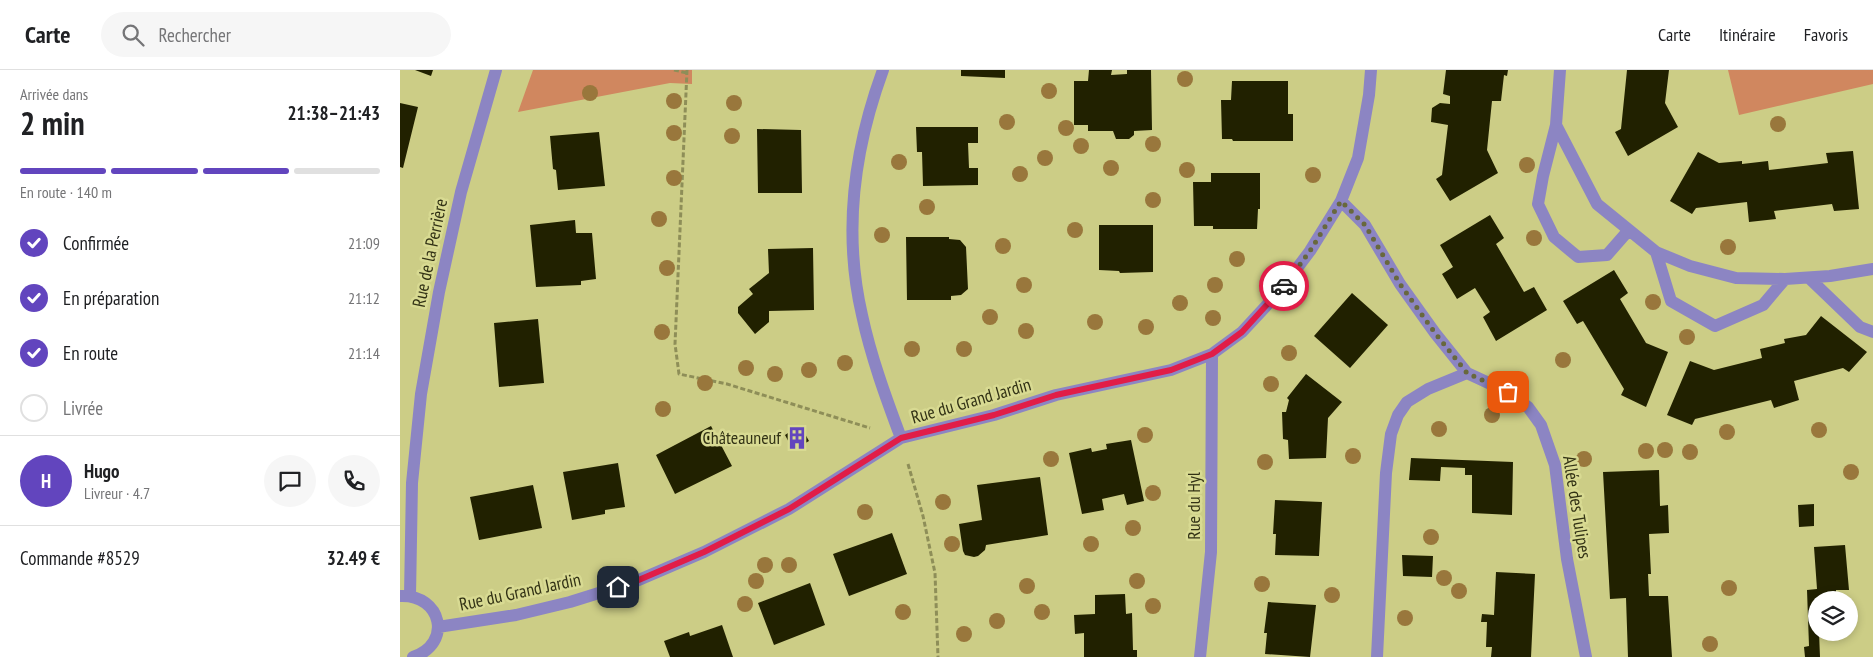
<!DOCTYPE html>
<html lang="fr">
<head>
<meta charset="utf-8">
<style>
	:root { --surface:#fff; --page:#f6f6f6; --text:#202124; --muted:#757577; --line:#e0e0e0; --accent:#6245be }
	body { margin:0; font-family:"PT Sans Narrow",sans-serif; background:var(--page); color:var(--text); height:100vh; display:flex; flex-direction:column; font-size:19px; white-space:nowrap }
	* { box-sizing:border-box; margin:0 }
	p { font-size:16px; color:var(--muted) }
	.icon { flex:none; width:28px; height:28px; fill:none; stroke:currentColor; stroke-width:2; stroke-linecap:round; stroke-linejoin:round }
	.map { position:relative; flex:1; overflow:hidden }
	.details { display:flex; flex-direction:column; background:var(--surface); width:400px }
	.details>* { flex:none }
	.controls { position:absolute; left:1408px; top:521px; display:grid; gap:10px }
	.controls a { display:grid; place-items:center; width:50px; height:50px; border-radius:50%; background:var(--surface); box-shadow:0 2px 8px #0003; font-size:25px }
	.pin { position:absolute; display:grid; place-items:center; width:42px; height:42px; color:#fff; margin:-21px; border-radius:10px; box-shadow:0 2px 8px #0006 }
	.courier { position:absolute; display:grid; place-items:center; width:50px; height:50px; margin:-25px; border:4px solid #e11d48; border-radius:50%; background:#fff; color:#222; box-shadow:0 1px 6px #0007 }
	.headline em { font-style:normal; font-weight:700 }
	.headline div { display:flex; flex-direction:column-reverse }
	.headline { display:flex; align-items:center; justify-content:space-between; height:85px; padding:0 20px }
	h1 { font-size:32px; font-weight:700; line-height:38px }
	.bar { display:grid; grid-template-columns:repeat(4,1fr); gap:8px 5px; align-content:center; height:60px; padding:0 20px }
	.bar i { height:6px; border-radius:4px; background:var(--line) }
	.bar .selected { background:var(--accent) }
	.bar p { grid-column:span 4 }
	.line { display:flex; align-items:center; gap:12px; padding:0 20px; border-top:1px solid var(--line) }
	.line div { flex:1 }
	.round { display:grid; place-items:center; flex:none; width:52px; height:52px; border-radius:26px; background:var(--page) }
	ol { padding:0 20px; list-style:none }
	li { display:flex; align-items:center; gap:15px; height:55px }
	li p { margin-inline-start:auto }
	li .icon { padding:5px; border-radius:50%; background:var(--accent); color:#fff; stroke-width:4 }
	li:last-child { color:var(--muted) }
	li i { width:28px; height:28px; border:2px solid var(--line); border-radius:50% }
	header { display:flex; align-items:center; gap:30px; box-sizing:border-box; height:70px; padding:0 25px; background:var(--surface); border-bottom:1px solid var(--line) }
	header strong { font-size:24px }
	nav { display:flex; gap:28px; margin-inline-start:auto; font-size:18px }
	.search { width:350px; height:45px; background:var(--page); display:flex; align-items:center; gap:12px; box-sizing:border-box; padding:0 18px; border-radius:28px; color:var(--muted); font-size:19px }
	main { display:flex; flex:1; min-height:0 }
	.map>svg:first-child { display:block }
</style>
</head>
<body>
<header>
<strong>Carte</strong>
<div class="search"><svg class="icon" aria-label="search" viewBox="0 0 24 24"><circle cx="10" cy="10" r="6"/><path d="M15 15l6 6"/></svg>Rechercher</div>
<nav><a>Carte</a><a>Itinéraire</a><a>Favoris</a></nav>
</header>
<main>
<section class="details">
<div class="headline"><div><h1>2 min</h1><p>Arrivée dans</p></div><em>21:38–21:43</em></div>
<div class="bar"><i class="selected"></i><i class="selected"></i><i class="selected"></i><i></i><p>En route · 140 m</p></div>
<ol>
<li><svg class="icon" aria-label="check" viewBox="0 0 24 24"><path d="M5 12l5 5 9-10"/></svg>Confirmée<p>21:09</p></li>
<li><svg class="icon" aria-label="check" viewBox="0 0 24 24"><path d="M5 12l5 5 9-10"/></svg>En préparation<p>21:12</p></li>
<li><svg class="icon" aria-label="check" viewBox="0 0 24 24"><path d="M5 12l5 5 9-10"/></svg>En route<p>21:14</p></li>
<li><i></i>Livrée</li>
</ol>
<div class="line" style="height:90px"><b class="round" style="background:var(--accent);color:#fff">H</b><div><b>Hugo</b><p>Livreur · 4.7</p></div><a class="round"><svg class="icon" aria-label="chat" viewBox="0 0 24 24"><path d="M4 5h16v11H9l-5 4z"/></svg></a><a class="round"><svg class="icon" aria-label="phone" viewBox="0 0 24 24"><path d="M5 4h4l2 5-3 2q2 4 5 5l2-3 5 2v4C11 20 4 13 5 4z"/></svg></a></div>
<div class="line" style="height:65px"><div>Commande #8529</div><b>32.49 €</b></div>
</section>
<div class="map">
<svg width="1473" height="587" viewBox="0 0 1473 587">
	<rect width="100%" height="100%" fill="#cccd86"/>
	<path fill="#d0875f" d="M133,0H292V14L270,13L118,42Z
		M1328,0H1473V14L1339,45Z"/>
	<path fill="#212100" d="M15,0H33L31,6Z
		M561,0H605V8L561,6Z
		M689,0H712L711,5L727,4V0H751L752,60L734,61V65L729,69H716L713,61H688V55H674V11H688Z
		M1046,0H1108L1107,6L1104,5L1101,31H1092L1087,80L1098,103L1050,131L1036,109L1042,105L1048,55L1031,52L1032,38L1040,33L1050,34V26L1043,24Z
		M1227,0H1269L1265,33L1278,57L1228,86L1215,62L1221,59Z
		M832,11H888V44H893V71H833L832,69H822L821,30H831Z
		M0,33L18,37L3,98L0,97Z
		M516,57H578V73H568L569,98H578V115L523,116L522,82H517Z
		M357,59L401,60L402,123H358Z
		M199,62L205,116L158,120L156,100L153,99L150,66Z
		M1453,81L1459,139L1434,141L1432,134L1374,141L1376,149L1349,152L1347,132L1296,138L1292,144L1270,131L1298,82L1319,93L1342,91V94L1368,91L1369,100L1428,93L1426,83Z
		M811,103H860V139H858L857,159H813V156H794L793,112H811Z
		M1090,145L1104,168L1096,174L1124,222L1134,217L1147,240L1096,271L1083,247L1090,242L1075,218L1057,229L1042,204L1053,197L1040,175Z
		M175,150L176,163H192L196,209L181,211V215L136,217L130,155Z
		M699,155H753V202L720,203L719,201L699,200Z
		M506,167H549V169L560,170L566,177L568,219L561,225L551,226V230H507Z
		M413,178L414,240L369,241V252L355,264L338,243V237L353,224L349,219L369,203L368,179Z
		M1214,200L1228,223L1220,229L1246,273L1268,282L1246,337L1221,325L1224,319L1183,251L1177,254L1163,231Z
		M952,223L988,255L950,298L914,266Z
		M1421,246L1467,282L1449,302L1443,298L1394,311L1399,330L1374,338L1371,330L1295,349L1292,355L1267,345L1290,291L1314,300L1362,288L1360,279L1385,273L1384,269L1406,265Z
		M138,249L144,313L99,317L94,253Z
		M906,304L942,332L928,348L926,388L889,389L888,370L883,369L882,342H886L889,330L887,328Z
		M400,355L409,371L393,380L385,365Z
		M311,356L332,396L275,424L256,385Z
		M731,370L744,431L727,435L724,424L702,429L704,440L682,444L669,383L691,378L692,382L707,379L706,374Z
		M1011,388L1113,392L1112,445L1072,443V405H1065V398L1041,397L1040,411L1009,410Z
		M218,393L225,437L205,440V444L172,450L163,402Z
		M1259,400L1260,436L1268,435L1269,463L1249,464L1251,504H1248L1249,526H1268L1272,587H1228L1226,528L1210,529L1203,402Z
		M640,407L648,465L586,475L585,480L578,486L574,487L565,485L563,481L559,454L582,450L577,415Z
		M133,415L142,458L79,470L70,427Z
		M875,430L922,432L919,486L875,485L876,464H873Z
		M1414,434V456L1399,457L1398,435Z
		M492,463L507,504L449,526L433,484Z
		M1445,475L1449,520H1436V530H1416V562H1419L1420,587H1405L1404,577L1409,576L1407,520L1417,519L1414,477Z
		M1002,485L1033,486L1032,507L1003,506Z
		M1096,502L1135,504L1131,587H1091L1092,577H1086L1087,552H1081L1082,544L1094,545Z
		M410,513L425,555L374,575L358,533Z
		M725,524L726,544L732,543L733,580H737V587H684V563L675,564L674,545L695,544V525Z
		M868,532L916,535L910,587L865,584L867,563H864Z
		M322,555L333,587H270L264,571L289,562L290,566Z"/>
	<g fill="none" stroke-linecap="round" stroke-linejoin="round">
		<path stroke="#8e8e58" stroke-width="3" stroke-dasharray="5 2.5" stroke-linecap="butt" d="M274,0L287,3
			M287,0L275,274L279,304L327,314L470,358
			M508,394L523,446L535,503L538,587"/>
		<path stroke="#8c85c3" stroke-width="12" d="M483,0C454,79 443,163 462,245C471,287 486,328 501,368
			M1160,0L1156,55L1197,134L1256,182L1290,196L1336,208L1385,209L1430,206L1473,199
			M1156,55L1143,106L1138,134L1154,167L1178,187L1207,185L1228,161
			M941,131L965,155L1000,214L1035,263L1067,303L1108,322L1128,337L1141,355L1155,395L1167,489L1186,587
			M1256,182L1271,231L1315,256L1363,235L1385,209
			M1409,208L1460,257L1473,262
			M0,526C42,524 53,574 13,587
			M10,526L12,413L21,324L39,222L61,122L96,0
			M38,557L116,545L170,532L234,512L304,482L389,439L501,368L594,345L656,325L771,300L812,284L842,262L880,221L910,181L941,131L958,88L969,25L971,0
			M800,587L811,482L812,284
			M977,587L986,403L991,364L998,345L1007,332L1028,319L1067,303"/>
	</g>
	<g fill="#99773c">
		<circle cx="785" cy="9" r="8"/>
		<circle cx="649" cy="21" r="8"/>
		<circle cx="190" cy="23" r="8"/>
		<circle cx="274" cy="31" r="8"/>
		<circle cx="334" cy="33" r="8"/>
		<circle cx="607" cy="52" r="8"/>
		<circle cx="1378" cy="54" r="8"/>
		<circle cx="666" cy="58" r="8"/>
		<circle cx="274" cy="63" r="8"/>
		<circle cx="332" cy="66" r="8"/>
		<circle cx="753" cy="74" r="8"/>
		<circle cx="681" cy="76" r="8"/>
		<circle cx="645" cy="88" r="8"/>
		<circle cx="499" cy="92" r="8"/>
		<circle cx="1127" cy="95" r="8"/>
		<circle cx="711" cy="98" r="8"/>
		<circle cx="787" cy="100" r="8"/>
		<circle cx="620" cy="104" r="8"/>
		<circle cx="913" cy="105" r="8"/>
		<circle cx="274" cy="108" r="8"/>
		<circle cx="753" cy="130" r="8"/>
		<circle cx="527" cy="137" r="8"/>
		<circle cx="259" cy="149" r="8"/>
		<circle cx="675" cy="160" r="8"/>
		<circle cx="482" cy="165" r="8"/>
		<circle cx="1134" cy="168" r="8"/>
		<circle cx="603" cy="176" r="8"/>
		<circle cx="1328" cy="177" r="8"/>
		<circle cx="837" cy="189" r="8"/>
		<circle cx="267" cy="198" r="8"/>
		<circle cx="624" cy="215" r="8"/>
		<circle cx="815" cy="215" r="8"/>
		<circle cx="1253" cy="232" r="8"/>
		<circle cx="780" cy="233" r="8"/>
		<circle cx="590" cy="247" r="8"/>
		<circle cx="813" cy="248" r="8"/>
		<circle cx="695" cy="252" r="8"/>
		<circle cx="746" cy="257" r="8"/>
		<circle cx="626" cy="261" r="8"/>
		<circle cx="262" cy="262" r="8"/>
		<circle cx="1287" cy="267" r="8"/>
		<circle cx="512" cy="279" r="8"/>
		<circle cx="564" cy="279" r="8"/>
		<circle cx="889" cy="283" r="8"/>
		<circle cx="1163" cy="290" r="8"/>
		<circle cx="445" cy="293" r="8"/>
		<circle cx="346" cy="298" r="8"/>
		<circle cx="409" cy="300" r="8"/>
		<circle cx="375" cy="304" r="8"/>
		<circle cx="305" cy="313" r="8"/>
		<circle cx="871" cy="314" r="8"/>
		<circle cx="263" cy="339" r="8"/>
		<circle cx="1092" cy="345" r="8"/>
		<circle cx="1039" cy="359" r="8"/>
		<circle cx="1419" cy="360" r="8"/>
		<circle cx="1327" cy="362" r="8"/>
		<circle cx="745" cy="365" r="8"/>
		<circle cx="1265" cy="380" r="8"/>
		<circle cx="1246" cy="381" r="8"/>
		<circle cx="1290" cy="382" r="8"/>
		<circle cx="953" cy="386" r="8"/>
		<circle cx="651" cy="389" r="8"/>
		<circle cx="1184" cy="389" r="8"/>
		<circle cx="865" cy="392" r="8"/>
		<circle cx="1451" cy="402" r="8"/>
		<circle cx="753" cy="423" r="8"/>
		<circle cx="543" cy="432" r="8"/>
		<circle cx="465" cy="442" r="8"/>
		<circle cx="733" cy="458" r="8"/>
		<circle cx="1031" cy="467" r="8"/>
		<circle cx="552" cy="474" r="8"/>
		<circle cx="691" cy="474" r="8"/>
		<circle cx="365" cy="495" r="8"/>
		<circle cx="389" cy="495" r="8"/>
		<circle cx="1044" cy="508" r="8"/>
		<circle cx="356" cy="511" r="8"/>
		<circle cx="737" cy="511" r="8"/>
		<circle cx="862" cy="514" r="8"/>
		<circle cx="627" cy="516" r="8"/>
		<circle cx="1329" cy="518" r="8"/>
		<circle cx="1059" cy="521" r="8"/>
		<circle cx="932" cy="525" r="8"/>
		<circle cx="345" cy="534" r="8"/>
		<circle cx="753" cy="536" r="8"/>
		<circle cx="503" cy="542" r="8"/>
		<circle cx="642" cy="542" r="8"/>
		<circle cx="1005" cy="548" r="8"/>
		<circle cx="597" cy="551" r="8"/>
		<circle cx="564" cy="564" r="8"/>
		<circle cx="1310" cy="574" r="8"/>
	</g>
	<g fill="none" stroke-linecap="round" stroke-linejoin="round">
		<path stroke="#68683d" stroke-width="5" stroke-dasharray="0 9" d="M884,216L910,181L941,131L965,155L1000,214L1035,263L1067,303L1108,322"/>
		<path stroke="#e11d48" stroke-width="6" d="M218,517L234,512L304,482L389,439L501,368L594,345L656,325L771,300L812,284L842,262L884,216"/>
	</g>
	<defs>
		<symbol id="building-bare" viewBox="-9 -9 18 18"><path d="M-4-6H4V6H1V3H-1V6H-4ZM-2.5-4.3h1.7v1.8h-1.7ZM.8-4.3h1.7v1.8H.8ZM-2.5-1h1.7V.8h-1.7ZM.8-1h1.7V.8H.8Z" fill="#6245be" stroke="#d8da92" stroke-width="2.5" paint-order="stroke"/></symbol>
	</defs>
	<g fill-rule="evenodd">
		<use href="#building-bare" x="381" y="352" width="32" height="32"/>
	</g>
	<g text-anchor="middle" stroke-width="5" stroke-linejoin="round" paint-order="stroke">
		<g font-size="18" fill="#323215" stroke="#d8da92">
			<text transform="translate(30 183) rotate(-78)" y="6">Rue de la Perrière</text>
			<text transform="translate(571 331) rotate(-16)" y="6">Rue du Grand Jardin</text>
			<text transform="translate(794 436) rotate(-90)" y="6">Rue du Hyl</text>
			<text transform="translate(1177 437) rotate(81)" y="6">Allée des Tulipes</text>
			<text transform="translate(120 522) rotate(-12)" y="6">Rue du Grand Jardin</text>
		</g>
		<g font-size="18" fill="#323215" stroke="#d8da92" text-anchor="end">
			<text x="381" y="374">Châteauneuf</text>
		</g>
	</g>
</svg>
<div class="controls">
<a><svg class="icon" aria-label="layers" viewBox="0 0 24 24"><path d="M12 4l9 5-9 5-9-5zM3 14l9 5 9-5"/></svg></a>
</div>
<div class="pin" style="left:1108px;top:322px;background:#ea580c"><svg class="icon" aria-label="bag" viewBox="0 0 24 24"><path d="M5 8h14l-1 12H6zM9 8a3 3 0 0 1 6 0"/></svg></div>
<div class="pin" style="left:218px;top:517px;background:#1f2937"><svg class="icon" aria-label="home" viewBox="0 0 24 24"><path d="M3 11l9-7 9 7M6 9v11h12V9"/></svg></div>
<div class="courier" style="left:884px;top:216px"><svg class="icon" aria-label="car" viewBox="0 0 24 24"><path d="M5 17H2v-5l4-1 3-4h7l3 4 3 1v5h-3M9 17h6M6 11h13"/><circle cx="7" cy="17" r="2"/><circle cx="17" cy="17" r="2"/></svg></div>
</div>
</main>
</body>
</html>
